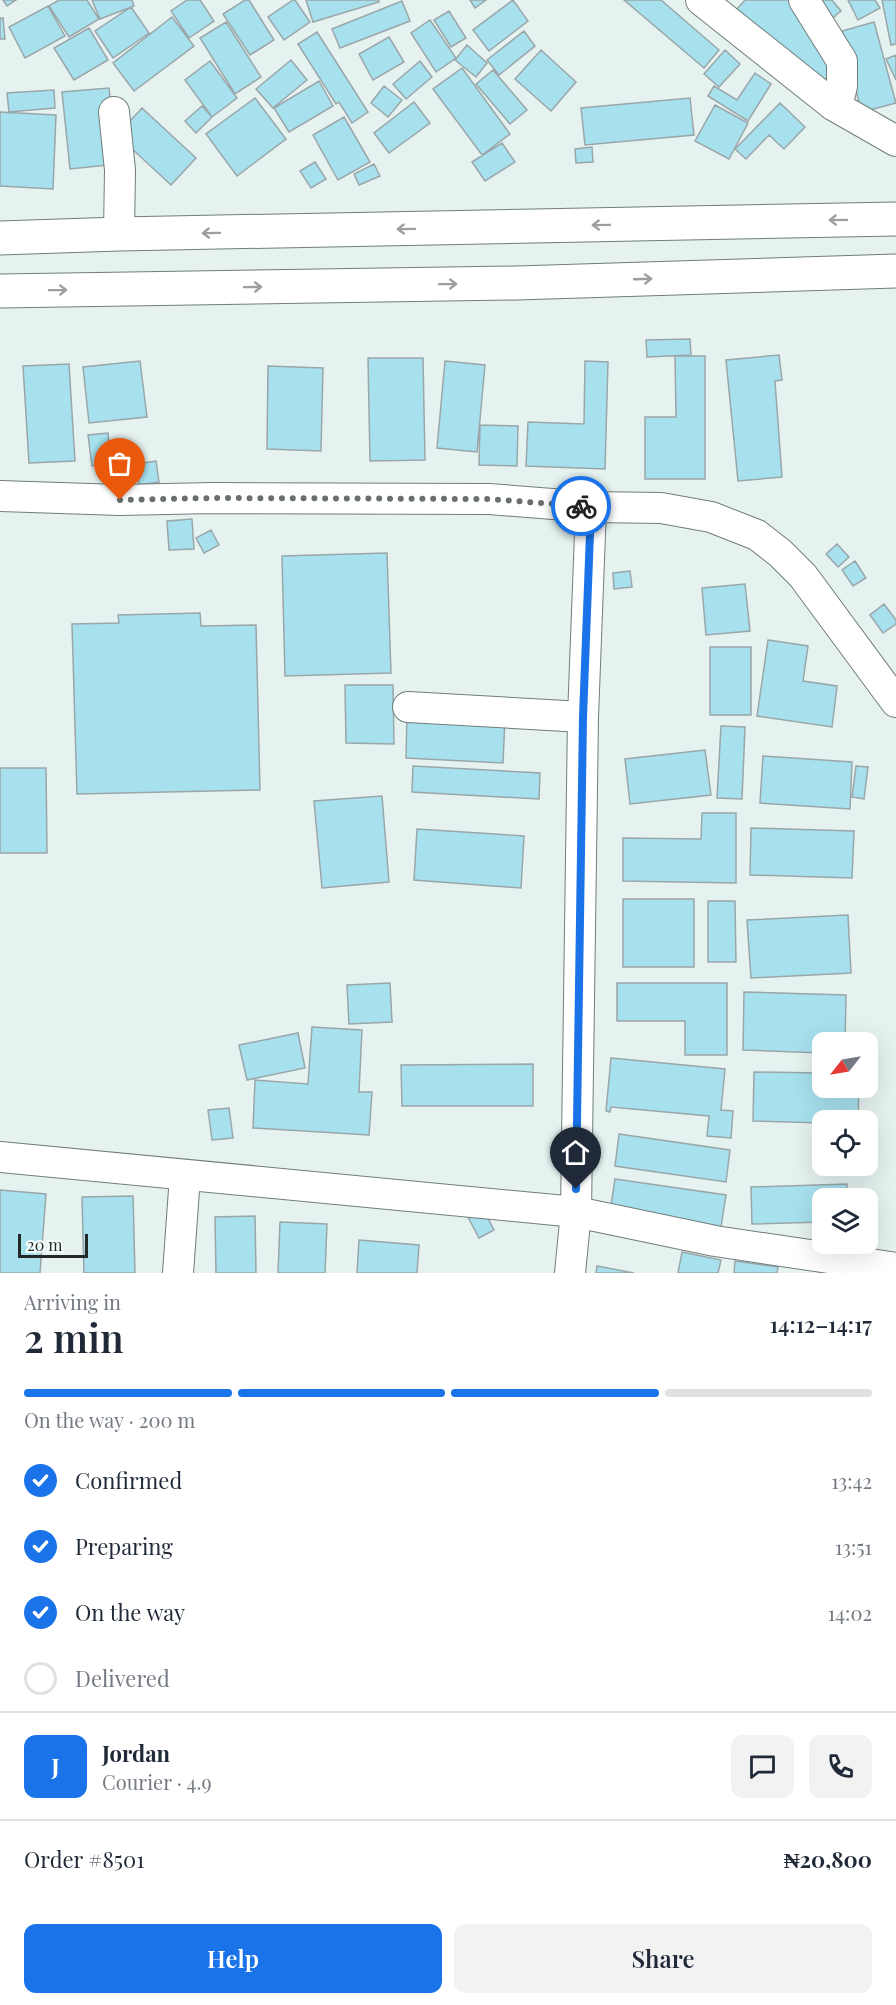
<!DOCTYPE html>
<html lang="en">
<head>
<meta charset="utf-8">
<style>
	:root { --surface:#fff; --page:#f2f2f3; --text:#1f2937; --muted:#747a83; --line:#e0e1e3; --accent:#1a73e8 }
	body { margin:0; font-family:"Playfair Display",serif; background:var(--page); color:var(--text); height:100vh; display:flex; flex-direction:column; font-size:22px; white-space:nowrap }
	* { box-sizing:border-box; margin:0 }
	p { font-size:20px; color:var(--muted) }
	.icon { flex:none; width:33px; height:33px; fill:none; stroke:currentColor; stroke-width:2; stroke-linecap:round; stroke-linejoin:round }
	.map { position:relative; height:1273px; overflow:hidden }
	.panel { display:flex; flex-direction:column; background:var(--surface); flex:1 }
	.panel>* { flex:none }
	.needle { width:39px; rotate:239deg }
	.controls { position:absolute; left:812px; top:1032px; display:grid; gap:12px }
	.controls a { display:grid; place-items:center; width:66px; height:66px; border-radius:12px; background:var(--surface); box-shadow:0 6px 24px #0002; font-size:30px }
	.scale { position:absolute; left:18px; bottom:15px; width:70px; box-sizing:border-box; padding-left:6px; border:3px solid #242928; border-top:0; font-size:16px; line-height:21px; white-space:nowrap; color:#242928; -webkit-text-stroke:4px #f4fffd; paint-order:stroke }
	.pin { position:absolute; display:grid; place-items:center; width:51px; height:51px; color:#fff; margin:-62px -26px; border-radius:50% 50% 50% 0; rotate:-45deg; box-shadow:0 0 6px #0007 }
	.pin .icon { rotate:45deg }
	.courier { position:absolute; display:grid; place-items:center; width:60px; height:60px; margin:-30px; border:4px solid #1a73e8; border-radius:50%; background:#fff; color:#222; box-shadow:0 2px 8px #0007 }
	.overview em { font-style:normal; font-weight:600 }
	.overview div { display:flex; flex-direction:column-reverse }
	.overview { display:flex; align-items:center; justify-content:space-between; height:102px; padding:0 24px }
	h1 { font-size:39px; font-weight:600; line-height:45px }
	.bar { display:grid; grid-template-columns:repeat(4,1fr); gap:9px 6px; align-content:center; height:72px; padding:0 24px }
	.bar i { height:8px; border-radius:4px; background:var(--line) }
	.bar .selected { background:var(--accent) }
	.bar p { grid-column:span 4 }
	.line { display:flex; align-items:center; gap:15px; padding:0 24px; border-top:2px solid var(--line) }
	.line div { flex:1 }
	.round { display:grid; place-items:center; flex:none; width:63px; height:63px; border-radius:12px; background:var(--page) }
	ol { padding:0 24px; list-style:none }
	li { display:flex; align-items:center; gap:18px; height:66px }
	li p { margin-inline-start:auto }
	li .icon { padding:6px; border-radius:50%; background:var(--accent); color:#fff; stroke-width:4 }
	li:last-child { color:var(--muted) }
	li i { width:33px; height:33px; border:3px solid var(--line); border-radius:50% }
	.button { display:flex; gap:12px; margin-top:auto; padding:12px 24px }
	.button a { flex:1; height:69px; border-radius:12px; background:var(--accent); color:#fff; font-size:24px; font-weight:600; line-height:69px; text-align:center }
	.button a+a { background:var(--page); color:var(--text) }
	.map>svg:first-child { display:block }
</style>
</head>
<body>
<div class="map">
<svg width="896" height="1273" viewBox="0 0 896 1273">
	<rect width="100%" height="100%" fill="#e5f2f0"/>
	<path fill="#a7e1ee" stroke="#9aa6a9" stroke-width="1.5" d="M3,0H16L7,6Z
		M59,0H87L99,19L69,37L49,6Z
		M92,0H132L134,6L100,19Z
		M187,0H200L214,21L189,38L171,11Z
		M245,0H249L274,40L250,55L223,14Z
		M293,0H295L310,22L284,40L268,17Z
		M306,0H379V2L313,22Z
		M470,0H486L475,8Z
		M513,0L528,21L489,51L473,30Z
		M624,0H661L719,50L704,68Z
		M745,0H798L840,68L824,80L773,43L737,9Z
		M809,0H832L841,11L827,23Z
		M848,0H875L880,8L858,20Z
		M882,0H896V44L891,45Z
		M402,1L410,21L340,48L332,29Z
		M48,6L65,36L25,58L9,27Z
		M131,7L149,33L113,58L95,31Z
		M449,11L466,38L451,47L434,20Z
		M172,17L194,46L134,91L113,63Z
		M0,18H3L5,39H0Z
		M430,20L456,58L436,72L411,33Z
		M226,22L261,77L235,94L200,38Z
		M874,22L896,103L862,112L839,32Z
		M89,28L108,60L74,80L54,48Z
		M524,31L535,46L499,75L487,60Z
		M317,32L368,112L352,123L339,102L336,104L298,44Z
		M389,37L404,62L373,80L359,54Z
		M467,45L487,63L476,77L455,60Z
		M541,50L576,82L551,111L515,79Z
		M725,50L740,64L719,87L704,74Z
		M896,55V80L886,59Z
		M291,60L307,80L273,108L256,89Z
		M210,61L237,98L212,117L185,80Z
		M420,61L432,77L406,99L393,84Z
		M462,68L510,134L482,155L433,89Z
		M493,70L527,110L510,124L476,84Z
		M755,73L771,84L748,121L708,96L714,86L737,100Z
		M319,81L333,106L289,132L274,108Z
		M384,86L402,100L388,117L371,103Z
		M109,88L117,164L70,169L62,92Z
		M54,90L55,108L9,112L7,93Z
		M255,98L286,139L237,176L206,134Z
		M690,98L694,135L585,145L581,108Z
		M414,102L430,123L389,153L374,133Z
		M780,103L805,127L784,149L769,135L746,159L735,149Z
		M715,105L748,123L729,159L695,141Z
		M202,106L212,117L196,133L185,121Z
		M142,108L196,158L171,185L117,135Z
		M0,112L56,115L53,189L0,186Z
		M344,117L370,162L338,180L313,135Z
		M502,143L515,162L485,181L472,162Z
		M592,147L593,162L576,163L575,149Z
		M315,162L326,179L311,188L300,171Z
		M374,164L380,176L359,185L354,174Z
		M690,339L691,355L647,357L646,340Z
		M779,355L782,380L775,381L782,477L738,481L726,360Z
		M675,356H705V479H645V417H676Z
		M368,358H423L425,460L370,461Z
		M140,361L147,417L89,423L83,367Z
		M445,361L485,365L477,452L437,448Z
		M585,361L608,362L605,469L526,466L528,422L584,424Z
		M69,364L75,461L29,463L23,366Z
		M268,366L323,368L321,451L267,449Z
		M480,425L518,426L517,466L479,465Z
		M108,433L111,464L92,466L88,435Z
		M156,461L159,482L139,485L136,464Z
		M192,519L194,549L169,550L167,521Z
		M211,530L219,545L204,553L196,538Z
		M837,544L849,557L838,567L826,554Z
		M387,553L391,673L285,676L282,556Z
		M855,561L866,578L853,586L842,570Z
		M630,571L632,587L614,589L613,573Z
		M745,584L750,631L706,635L702,588Z
		M884,604L896,620V624L883,633L870,615Z
		M200,613L201,626L256,625L260,790L77,794L72,624L119,623L118,615Z
		M768,640L808,646L803,681L837,686L832,727L757,716Z
		M710,647H751V715H710Z
		M345,685H393L394,744L346,743Z
		M407,713L505,717L503,763L406,758Z
		M721,726L745,727L742,799L717,798Z
		M705,750L711,795L630,804L625,759Z
		M763,756L852,762L850,809L760,803Z
		M413,766L540,773L539,799L412,792Z
		M856,766L868,767L864,799L852,797Z
		M0,768H46L47,853H0Z
		M382,796L389,882L322,888L314,801Z
		M702,813H736V883L623,881V838L701,839Z
		M751,828L854,831L852,878L750,875Z
		M417,829L524,836L521,888L414,880Z
		M623,899H694V967H623Z
		M708,901H735L736,962H708Z
		M848,915L851,973L751,978L747,920Z
		M390,983L392,1022L349,1024L347,985Z
		M617,983H727V1055H685V1021H617Z
		M744,992L846,995L845,1042H822V1053L743,1050Z
		M312,1027L362,1030L359,1092H372L369,1135L253,1128L255,1080L308,1084Z
		M298,1033L305,1068L247,1080L239,1045Z
		M611,1058L725,1069L721,1110L733,1111L731,1138L707,1136L709,1116L611,1107L610,1112L606,1111Z
		M533,1064V1106H402L401,1065Z
		M754,1072L822,1073V1088H859L858,1120H822V1123L753,1121Z
		M229,1108L233,1138L212,1140L208,1110Z
		M619,1134L730,1150L726,1182L615,1166Z
		M615,1179L726,1195L721,1227L610,1212Z
		M847,1184V1198H822V1222L752,1224L751,1187Z
		M0,1190L46,1194L40,1273H0Z
		M133,1196L135,1273H84L82,1197Z
		M483,1209L494,1230L479,1238L468,1217Z
		M255,1216L256,1273H216L215,1217Z
		M280,1222L327,1224L325,1273H278Z
		M359,1240L419,1245L417,1273H357Z
		M682,1252L721,1260L718,1273H678Z
		M735,1261L778,1267L777,1273H734Z
		M597,1266L634,1273H596Z"/>
	<g fill="none" stroke-linecap="round" stroke-linejoin="round">
		<defs>
			<path id="minor" d="M701,0L833,105L896,141
				M804,0L842,61V86L840,94L833,105
				M114,112L120,170L119,234
				M0,496L120,500L213,498L489,499L591,507L661,508L711,517L757,535L780,553L803,576L896,702
				M408,707L583,717
				M0,1157L576,1212L715,1241L896,1268
				M178,1273L185,1176
				M570,1273L576,1212L583,717L591,507"/>
			<path id="major" d="M0,238L119,234L896,219
				M0,291L517,283L896,271"/>
		</defs>
		<use href="#minor" stroke="#717d7b" stroke-width="32"/>
		<use href="#major" stroke="#717d7b" stroke-width="35"/>
		<use href="#minor" stroke="#fff" stroke-width="30"/>
		<use href="#major" stroke="#fff" stroke-width="33"/>
	</g>
	<defs><path id="oneway-shaft" d="M-6 0H5M1.5-3L5.5 0L1.5 3" fill="none" stroke-width="1.6" stroke-linecap="round" stroke-linejoin="round" transform="scale(1.5)"/></defs>
	<g stroke="#9c9f9e">
		<use href="#oneway-shaft" transform="translate(838 220) rotate(179)"/>
		<use href="#oneway-shaft" transform="translate(601 225) rotate(179)"/>
		<use href="#oneway-shaft" transform="translate(406 229) rotate(179)"/>
		<use href="#oneway-shaft" transform="translate(211 233) rotate(179)"/>
		<use href="#oneway-shaft" transform="translate(643 279) rotate(-2)"/>
		<use href="#oneway-shaft" transform="translate(448 284) rotate(-1)"/>
		<use href="#oneway-shaft" transform="translate(253 287) rotate(-1)"/>
		<use href="#oneway-shaft" transform="translate(58 290) rotate(-1)"/>
	</g>
	<g fill="none" stroke-linecap="round" stroke-linejoin="round">
		<path stroke="#686f6e" stroke-width="6" stroke-dasharray="0 10.8" d="M120,500L213,498L489,499L581,506"/>
		<path stroke="#1a73e8" stroke-width="8" d="M576,1189L583,717L591,507L581,506"/>
	</g>
</svg>
<div class="controls">
<a><svg class="needle" viewBox="-14 -14 28 28"><path d="M0-13l5 13h-10z" fill="#e53935"/><path d="M0 13l5-13h-10z" fill="#747a83"/></svg></a>
<a><svg class="icon" aria-label="locate" viewBox="0 0 24 24"><circle cx="12" cy="12" r="6"/><path d="M12 2v4M12 18v4M2 12h4M18 12h4"/></svg></a>
<a><svg class="icon" aria-label="layers" viewBox="0 0 24 24"><path d="M12 4l9 5-9 5-9-5zM3 14l9 5 9-5"/></svg></a>
</div>
<div class="scale">20 m</div>
<div class="pin" style="left:120px;top:500px;background:#ea580c"><svg class="icon" aria-label="bag" viewBox="0 0 24 24"><path d="M5 8h14l-1 12H6zM9 8a3 3 0 0 1 6 0"/></svg></div>
<div class="pin" style="left:576px;top:1189px;background:#1f2937"><svg class="icon" aria-label="home" viewBox="0 0 24 24"><path d="M3 11l9-7 9 7M6 9v11h12V9"/></svg></div>
<div class="courier" style="left:581px;top:506px"><svg class="icon" aria-label="bike" viewBox="0 0 24 24"><circle cx="6" cy="16" r="4"/><circle cx="18" cy="16" r="4"/><path d="M6 16l4-8h5l3 8M10 8l3 8H6M13 5h3"/></svg></div>
</div>
<section class="panel">
<div class="overview"><div><h1>2 min</h1><p>Arriving in</p></div><em>14:12–14:17</em></div>
<div class="bar"><i class="selected"></i><i class="selected"></i><i class="selected"></i><i></i><p>On the way · 200 m</p></div>
<ol>
<li><svg class="icon" aria-label="check" viewBox="0 0 24 24"><path d="M5 12l5 5 9-10"/></svg>Confirmed<p>13:42</p></li>
<li><svg class="icon" aria-label="check" viewBox="0 0 24 24"><path d="M5 12l5 5 9-10"/></svg>Preparing<p>13:51</p></li>
<li><svg class="icon" aria-label="check" viewBox="0 0 24 24"><path d="M5 12l5 5 9-10"/></svg>On the way<p>14:02</p></li>
<li><i></i>Delivered</li>
</ol>
<div class="line" style="height:108px"><b class="round" style="background:var(--accent);color:#fff">J</b><div><b>Jordan</b><p>Courier · 4.9</p></div><a class="round"><svg class="icon" aria-label="chat" viewBox="0 0 24 24"><path d="M4 5h16v11H9l-5 4z"/></svg></a><a class="round"><svg class="icon" aria-label="phone" viewBox="0 0 24 24"><path d="M5 4h4l2 5-3 2q2 4 5 5l2-3 5 2v4C11 20 4 13 5 4z"/></svg></a></div>
<div class="line" style="height:78px"><div>Order #8501</div><b>₦20,800</b></div>
<div class="button"><a>Help</a><a>Share</a></div>
</section>
</body>
</html>
